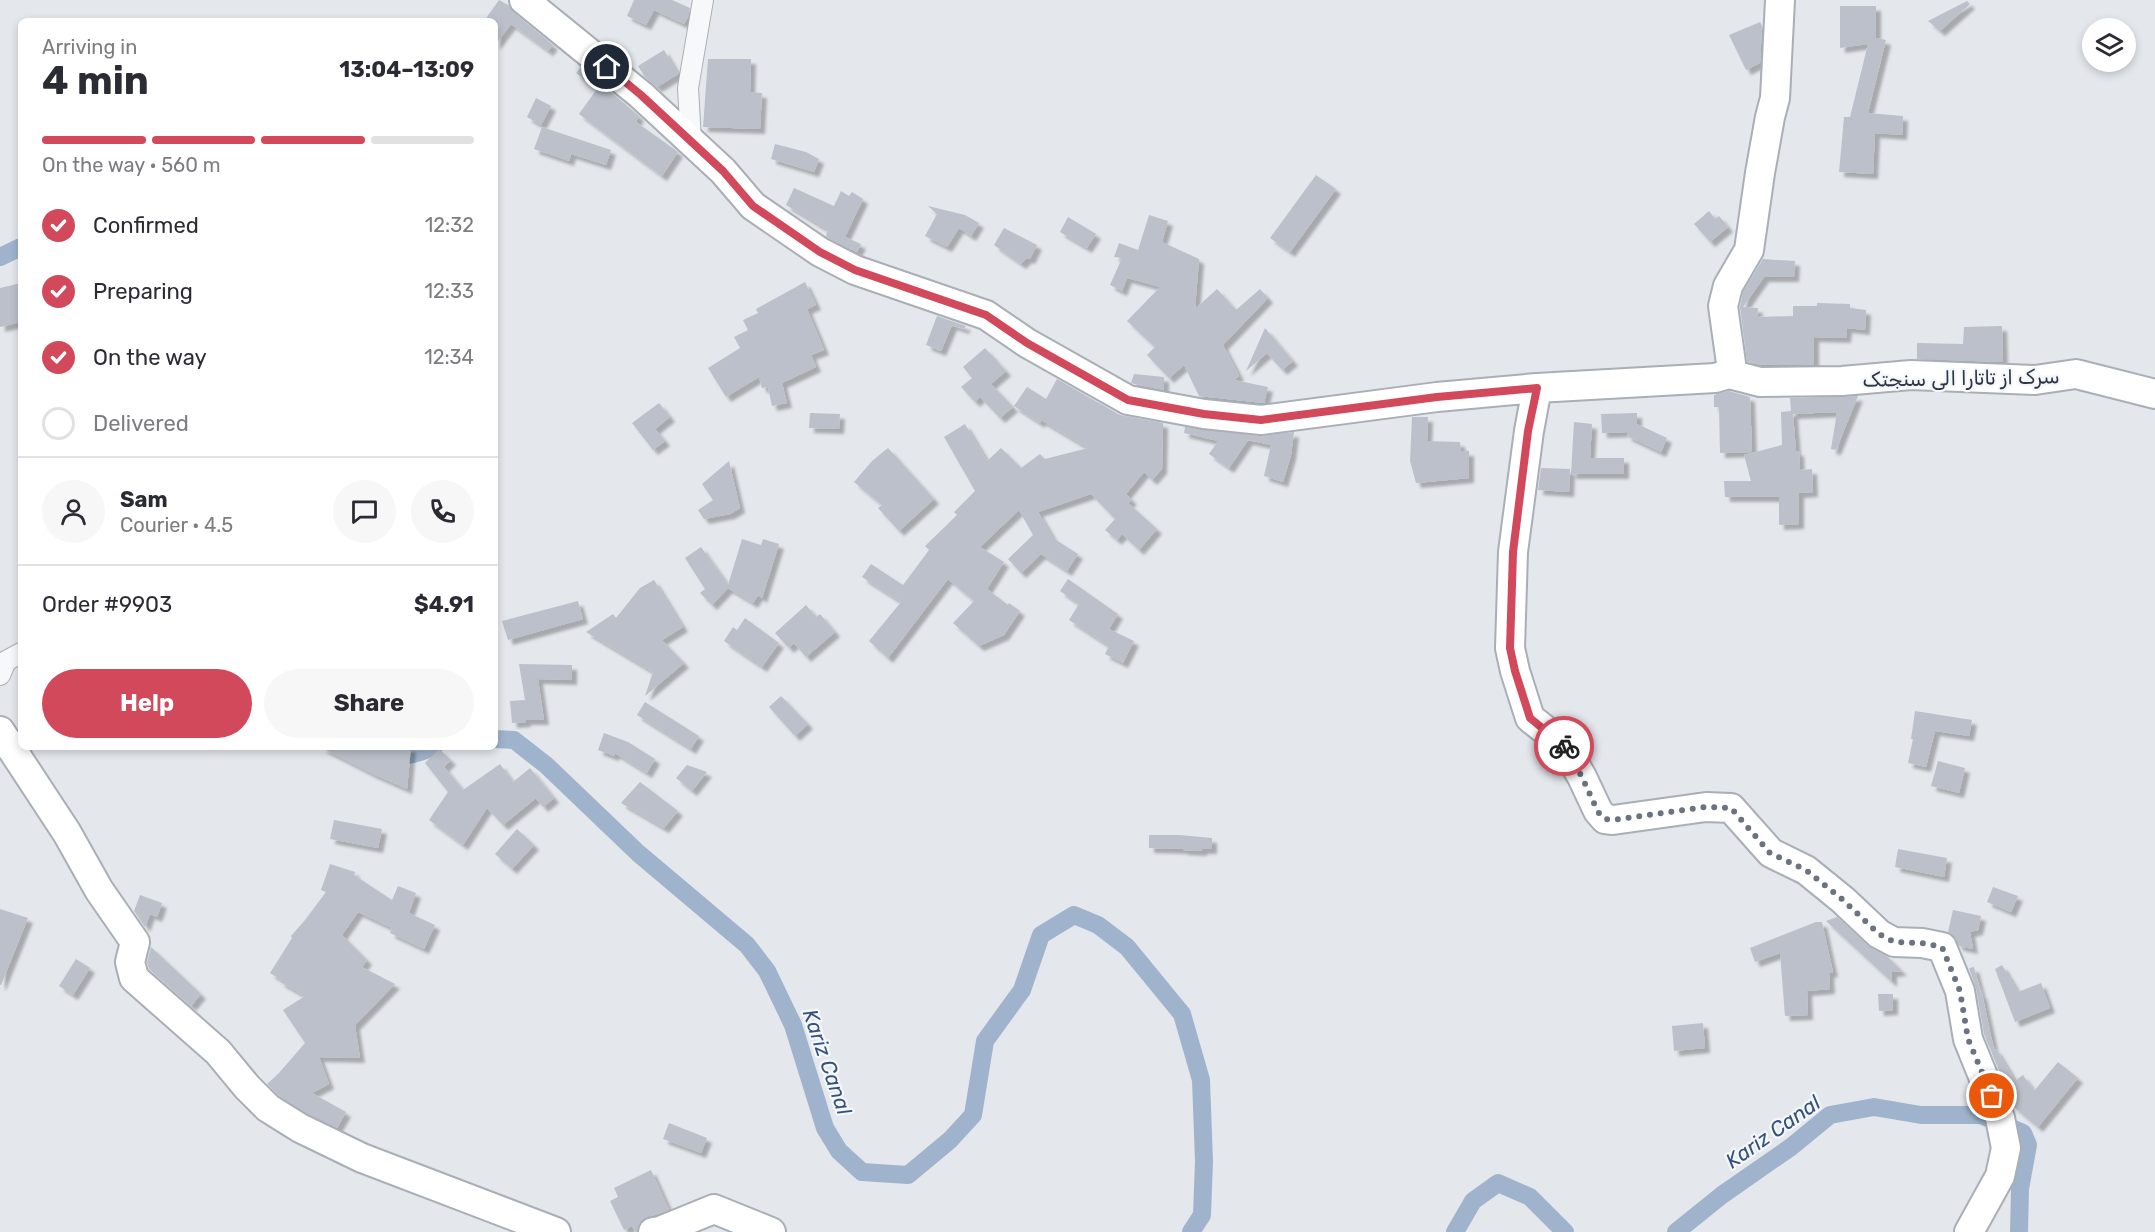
<!DOCTYPE html>
<html lang="en">
<head>
<meta charset="utf-8">
<style>
	:root { --surface:#fff; --page:#f7f7f7; --text:#2b2b33; --muted:#7c7c81; --line:#e1e1e2; --accent:#d1495b }
	body { margin:0; font-family:Rubik,"Noto Sans Arabic",sans-serif; background:var(--page); color:var(--text); height:100vh; display:flex; flex-direction:column; font-size:22px; white-space:nowrap }
	* { box-sizing:border-box; margin:0 }
	p { font-size:20px; color:var(--muted) }
	.icon { flex:none; width:33px; height:33px; fill:none; stroke:currentColor; stroke-width:2; stroke-linecap:round; stroke-linejoin:round }
	.map { position:relative; flex:1; overflow:hidden }
	.panel { position:absolute; left:18px; top:18px; width:480px; height:732px; display:flex; flex-direction:column; background:var(--surface); border-radius:9px; box-shadow:0 3px 9px #0003 }
	.panel>* { flex:none }
	.buttons { position:absolute; left:2082px; top:18px; display:grid; gap:12px }
	.buttons a { display:grid; place-items:center; width:54px; height:54px; border-radius:50%; background:var(--surface); box-shadow:0 3px 9px #0003; font-size:30px }
	.pin { position:absolute; display:grid; place-items:center; width:51px; height:51px; color:#fff; margin:-26px; border:3px solid #fff; border-radius:50%; box-shadow:0 2px 6px #0007 }
	.courier { position:absolute; display:grid; place-items:center; width:60px; height:60px; margin:-30px; border:4px solid #d1495b; border-radius:50%; background:#fff; color:#222; box-shadow:0 2px 8px #0007 }
	.summary em { font-style:normal; font-weight:700 }
	.summary div { display:flex; flex-direction:column-reverse }
	.summary { display:flex; align-items:center; justify-content:space-between; height:102px; padding:0 24px }
	h1 { font-size:39px; font-weight:700; line-height:45px }
	.bar { display:grid; grid-template-columns:repeat(4,1fr); gap:9px 6px; align-content:center; height:72px; padding:0 24px }
	.bar i { height:8px; border-radius:4px; background:var(--line) }
	.bar .current { background:var(--accent) }
	.bar p { grid-column:span 4 }
	.line { display:flex; align-items:center; gap:15px; padding:0 24px; border-top:2px solid var(--line) }
	.line div { flex:1 }
	.round { display:grid; place-items:center; flex:none; width:63px; height:63px; border-radius:32px; background:var(--page) }
	ol { padding:0 24px; list-style:none }
	li { display:flex; align-items:center; gap:18px; height:66px }
	li p { margin-inline-start:auto }
	li .icon { padding:6px; border-radius:50%; background:var(--accent); color:#fff; stroke-width:4 }
	li:last-child { color:var(--muted) }
	li i { width:33px; height:33px; border:3px solid var(--line); border-radius:50% }
	.primary-button { display:flex; gap:12px; margin-top:auto; padding:12px 24px }
	.primary-button a { flex:1; height:69px; border-radius:36px; background:var(--accent); color:#fff; font-size:24px; font-weight:700; line-height:69px; text-align:center }
	.primary-button a+a { background:var(--page); color:var(--text) }
	.map>svg:first-child { display:block }
</style>
</head>
<body>
<div class="map">
<svg width="2155" height="1232" viewBox="0 0 2155 1232">
	<defs>
		<filter id="shadow"><feDropShadow dx="5" dy="5" stdDeviation="1.5" flood-color="#0004"/></filter>
	</defs>
	<rect width="100%" height="100%" fill="#e4e7ec"/>
	<g fill="none" stroke-linecap="round" stroke-linejoin="round">
		<path stroke="#9fb4cc" stroke-width="18" d="M0,257L21,247
			M495,739L514,740L546,765L638,853L747,945L767,971L793,1025L825,1128L839,1151L862,1172L908,1175L950,1140L973,1115L985,1041L1022,990L1041,935L1074,915L1098,925L1127,947L1182,1014L1201,1080L1204,1161L1202,1215L1191,1232
			M376,747C397,762 412,755 434,747
			M1455,1232L1473,1201L1498,1183L1530,1197L1565,1232
			M1676,1232L1722,1195L1791,1147L1830,1115L1874,1107L1921,1115H1981L2023,1133L2028,1145L2020,1189L2019,1232"/>
	</g>
	<path fill="#bbc0ca" filter="url(#shadow)" d="M499,0L508,5L514,13L553,45L548,51L511,24L495,45V21H484Z
		M634,0H672L690,8L688,17L684,24L654,10L646,25L627,16Z
		M1967,1L1970,4L1940,31L1928,21Z
		M1840,6H1876V38L1886,40L1868,113L1903,116L1902,135L1875,133L1873,174L1839,172L1844,117H1850L1868,44L1840,48Z
		M1760,22L1762,26L1760,63L1746,70L1729,35Z
		M664,50L678,74L657,87L645,77L638,66Z
		M708,59H751L750,92L762,93L760,129L703,127Z
		M581,67L639,116L636,122L678,152L662,176L579,114L597,89L576,73Z
		M536,98L551,106L541,125L527,117Z
		M542,127L611,150L606,165L571,154L569,161L534,149Z
		M775,144L806,152L819,159L814,172L771,159Z
		M1316,175L1336,189L1290,252L1270,238Z
		M794,188L834,206L841,191L849,196L852,192L863,199L845,237L861,244L857,252L828,238L826,236L828,230L786,205Z
		M928,206L965,215L979,223L971,236L959,228L947,247L925,236L937,214Z
		M1709,211L1715,219L1719,216L1728,227L1710,242L1694,224Z
		M1149,215L1168,221L1162,242L1199,259L1195,309L1217,289L1236,310L1260,289L1268,298L1223,345L1239,376L1234,380L1268,387L1264,403L1199,396L1184,365L1169,378L1147,355L1155,347L1127,321L1160,287L1127,278L1122,291L1110,285L1122,258L1114,257L1119,243L1138,250Z
		M1068,217L1096,234L1087,248L1060,232Z
		M1004,228L1037,245L1030,259L1027,258L1021,264L994,245Z
		M1763,259L1795,261L1794,277H1764L1743,307L1758,308L1757,317L1793,316V306H1817V303L1850,304V308L1866,310L1865,330L1847,328L1846,338L1814,337V365H1762L1747,362L1740,307L1743,292Z
		M805,282L816,305L807,309L824,350L811,355L816,367L782,383L787,403L772,406L768,387L762,388L759,377L726,397L708,368L740,348L734,337L748,330L743,320L758,313L756,309Z
		M21,283V322L0,327V288Z
		M937,316L966,326L964,329L952,325L941,351L926,345Z
		M2002,326L2003,362L1917,359V343L1963,344L1964,327Z
		M1265,328L1293,361L1282,370L1267,353L1246,371Z
		M985,348L1006,371L991,384L1013,407L1000,418L980,397L975,402L961,387L972,378L963,367Z
		M1134,374L1164,377V390L1134,384L1131,383Z
		M1057,379L1120,415L1163,423L1162,469L1152,480L1144,472L1126,494L1132,500L1128,503L1157,529L1139,550L1122,534L1117,540L1105,530L1115,519L1091,494L1038,512L1053,538L1078,554L1067,571L1041,554L1021,573L1008,559L1033,535L1019,510L980,547L1004,562L987,589L1008,605L1009,603L1020,611L1004,635L979,646L953,623L974,601L948,579L888,658L869,641L901,602L862,577L871,564L903,585L929,550L925,546L957,515L954,512L975,491L944,437L965,424L987,461L1001,448L1021,468L1040,454L1045,459L1088,448L1041,420L1040,423L1014,406L1027,387L1046,399Z
		M1729,391L1750,397L1752,452L1720,453L1719,407H1714V395Z
		M1858,396L1836,450L1831,449L1837,412L1793,414L1796,451H1799L1800,470L1812,469L1813,492L1799,493V524L1779,525V497H1725L1724,481H1751L1744,455L1782,445L1781,412L1791,411L1790,398Z
		M659,403L670,417L655,429L665,441L653,450L632,423Z
		M810,413L840,414L839,429L809,428Z
		M1637,413V424L1667,438L1661,452L1627,436V432L1602,433L1601,414Z
		M1412,417H1428L1427,441L1460,442L1461,451H1469V478L1416,483L1410,461Z
		M1574,422L1592,424L1590,458H1624V474H1571Z
		M1185,427L1260,436L1294,432L1291,455L1283,482L1264,476L1271,445L1248,440L1229,468L1209,454L1218,441L1184,433Z
		M888,448L934,499L899,531L878,508L882,505L854,482L872,461Z
		M729,461L740,508L730,514L704,519L698,510L713,500L702,484Z
		M1541,468L1570,469L1569,492L1538,490Z
		M742,539L761,545L763,539L779,544L762,598L758,595L753,603L728,588L712,605L700,593L705,589L685,558L701,547L728,585Z
		M1068,579L1118,614L1109,629L1134,641L1123,663L1105,654L1109,646L1069,620L1079,604L1060,591Z
		M654,580L683,627L662,640L684,663L645,696L653,672L586,632L613,614L616,618L640,588Z
		M578,601L583,619L508,640L502,621Z
		M806,605L816,617L820,614L835,632L806,657L794,643L789,648L775,633Z
		M745,618L779,643L762,667L724,641L733,627L737,630Z
		M519,664L572,665V680L538,679L544,720H526V722L512,723L510,701L525,700Z
		M781,696L808,724L795,736L769,707Z
		M645,702L699,736L691,749L637,715Z
		M1915,711L1972,720L1969,736L1935,731L1926,767L1908,763L1913,739H1911Z
		M604,733L628,742L655,759L647,773L615,753L614,756L598,750Z
		M320,747H411L407,789L373,774Z
		M439,749L451,760L444,767L463,790L500,764L513,782L530,768L554,798L543,807L536,798L503,825L487,808L463,845L429,820L448,792L425,763Z
		M1938,761L1965,768L1959,793L1931,786Z
		M687,765L707,772L692,791L676,778Z
		M640,782L678,811L664,828L621,803Z
		M334,820L382,829L378,848L330,839Z
		M517,829L534,845L512,869L495,854Z
		M1149,835H1179L1212,838V849H1202V851L1183,850V849L1149,848Z
		M1898,849L1947,858L1944,877L1895,867Z
		M330,864L355,872L354,875L392,900L398,886L416,893L409,913L435,925L424,949L390,933L392,928L358,912L342,935L367,960L362,967L395,984L355,1025L360,1058L319,1057L329,1084L312,1093L346,1112L337,1128L308,1114L278,1095L267,1084L279,1073L305,1043L283,1010L305,996L280,982L281,980L270,973L292,938L291,936L305,920L326,892L321,890Z
		M1993,887L2018,896L2011,912L1987,902Z
		M140,895L162,903L157,917L150,914L145,927L134,911Z
		M0,909L28,918L1,985H0Z
		M1953,910L1981,916L1978,930L1970,932L1973,949L1959,946L1953,935L1948,932Z
		M1837,917L1868,946L1888,957L1902,971L1892,972V982L1826,921Z
		M1816,922H1822L1833,972L1829,973L1830,989L1807,991L1808,1015L1785,1016L1780,953L1755,962L1750,948Z
		M151,947L201,994L191,1006L149,969L147,962Z
		M76,959L90,968L73,995L59,986Z
		M2002,965L2018,992L2041,983L2050,1008L2015,1022L1995,969Z
		M1974,967L1981,994H1982L1994,1050L1996,1049L2015,1081L2023,1075L2034,1091L2058,1062L2078,1078L2038,1127L2014,1107L1984,1034L1976,988L1969,968Z
		M1878,994H1893V1010L1879,1011Z
		M1703,1023L1705,1048L1674,1051L1672,1026Z
		M669,1123L707,1138L701,1153L663,1139Z
		M651,1170L669,1210L643,1219L635,1232L632,1226L624,1230L610,1201L618,1197L614,1188Z"/>
	<g fill="none" stroke-linecap="round" stroke-linejoin="round">
		<defs>
			<path id="street" d="M691,141L688,88L703,0
				M0,675L6,661L21,653"/>
			<path id="secondary" d="M524,0L641,95L723,171L753,206L820,252L855,270L986,315L1027,343L1128,400L1204,414L1261,420L1437,397L1537,388L1715,378L1729,374L1731,363L1723,306L1728,286L1749,250L1760,173L1770,117L1775,98L1780,0
				M1729,374L1760,382L1842,381L1911,375L2035,380L2076,374L2155,394
				M1537,388L1529,431L1513,552L1510,648L1515,671L1530,718L1563,744L1582,777L1598,811L1605,819L1613,820L1706,807L1731,808L1771,853L1806,870L1843,900L1879,934L1894,942L1922,943L1942,947L1960,991L1968,1039L2000,1118L2006,1148L2000,1176L1969,1232
				M0,731L67,833L99,890L135,942L130,962L134,978L218,1052L247,1087L268,1108L300,1128L362,1158L556,1232
				M653,1232L660,1231L714,1209L771,1232"/>
		</defs>
		<use href="#street" stroke="#a9aeb7" stroke-width="22"/>
		<use href="#secondary" stroke="#a9aeb7" stroke-width="32"/>
		<use href="#street" stroke="#f7f8fa" stroke-width="20"/>
		<use href="#secondary" stroke="#fff" stroke-width="28"/>
	</g>
	<g fill="none" stroke-linecap="round" stroke-linejoin="round">
		<path stroke="#6c737f" stroke-width="6" stroke-dasharray="0 10.8" d="M1564,746L1582,777L1598,812L1605,819L1613,820L1706,807L1731,808L1770,853L1806,870L1843,900L1879,934L1894,942L1922,943L1942,947L1960,991L1968,1039L1992,1096"/>
		<path stroke="#d1495b" stroke-width="8" d="M607,67L641,95L723,171L753,206L820,252L855,270L986,315L1027,343L1128,400L1204,414L1261,420L1437,397L1537,388L1528,431L1513,552L1510,648L1515,671L1530,718L1564,746"/>
	</g>
	<g text-anchor="middle" stroke-width="4.5" stroke-linejoin="round" paint-order="stroke">
		<g font-size="20" fill="#2b3445" stroke="#f4f6f9">
			<text transform="translate(1961 378) rotate(-1)" y="7">سرک از تاتارا الی سنجتک</text>
		</g>
		<g font-size="21" font-style="italic" fill="#34527a" stroke="#f4f6f9">
			<text transform="translate(827 1062) rotate(71)" y="7">Kariz Canal</text>
			<text transform="translate(1773 1132) rotate(-35)" y="7">Kariz Canal</text>
		</g>
	</g>
</svg>
<div class="buttons">
<a><svg class="icon" aria-label="layers" viewBox="0 0 24 24"><path d="M12 4l9 5-9 5-9-5zM3 14l9 5 9-5"/></svg></a>
</div>
<div class="pin" style="left:1992px;top:1096px;background:#ea580c"><svg class="icon" aria-label="bag" viewBox="0 0 24 24"><path d="M5 8h14l-1 12H6zM9 8a3 3 0 0 1 6 0"/></svg></div>
<div class="pin" style="left:607px;top:67px;background:#1f2937"><svg class="icon" aria-label="home" viewBox="0 0 24 24"><path d="M3 11l9-7 9 7M6 9v11h12V9"/></svg></div>
<div class="courier" style="left:1564px;top:746px"><svg class="icon" aria-label="bike" viewBox="0 0 24 24"><circle cx="6" cy="16" r="4"/><circle cx="18" cy="16" r="4"/><path d="M6 16l4-8h5l3 8M10 8l3 8H6M13 5h3"/></svg></div>
<section class="panel">
<div class="summary"><div><h1>4 min</h1><p>Arriving in</p></div><em>13:04–13:09</em></div>
<div class="bar"><i class="current"></i><i class="current"></i><i class="current"></i><i></i><p>On the way · 560 m</p></div>
<ol>
<li><svg class="icon" aria-label="check" viewBox="0 0 24 24"><path d="M5 12l5 5 9-10"/></svg>Confirmed<p>12:32</p></li>
<li><svg class="icon" aria-label="check" viewBox="0 0 24 24"><path d="M5 12l5 5 9-10"/></svg>Preparing<p>12:33</p></li>
<li><svg class="icon" aria-label="check" viewBox="0 0 24 24"><path d="M5 12l5 5 9-10"/></svg>On the way<p>12:34</p></li>
<li><i></i>Delivered</li>
</ol>
<div class="line" style="height:108px"><a class="round"><svg class="icon" aria-label="person" viewBox="0 0 24 24"><circle cx="12" cy="8" r="4"/><path d="M4 21q1-7 8-7t8 7"/></svg></a><div><b>Sam</b><p>Courier · 4.5</p></div><a class="round"><svg class="icon" aria-label="chat" viewBox="0 0 24 24"><path d="M4 5h16v11H9l-5 4z"/></svg></a><a class="round"><svg class="icon" aria-label="phone" viewBox="0 0 24 24"><path d="M5 4h4l2 5-3 2q2 4 5 5l2-3 5 2v4C11 20 4 13 5 4z"/></svg></a></div>
<div class="line" style="height:78px"><div>Order #9903</div><b>$4.91</b></div>
<div class="primary-button"><a>Help</a><a>Share</a></div>
</section>
</div>
</body>
</html>
